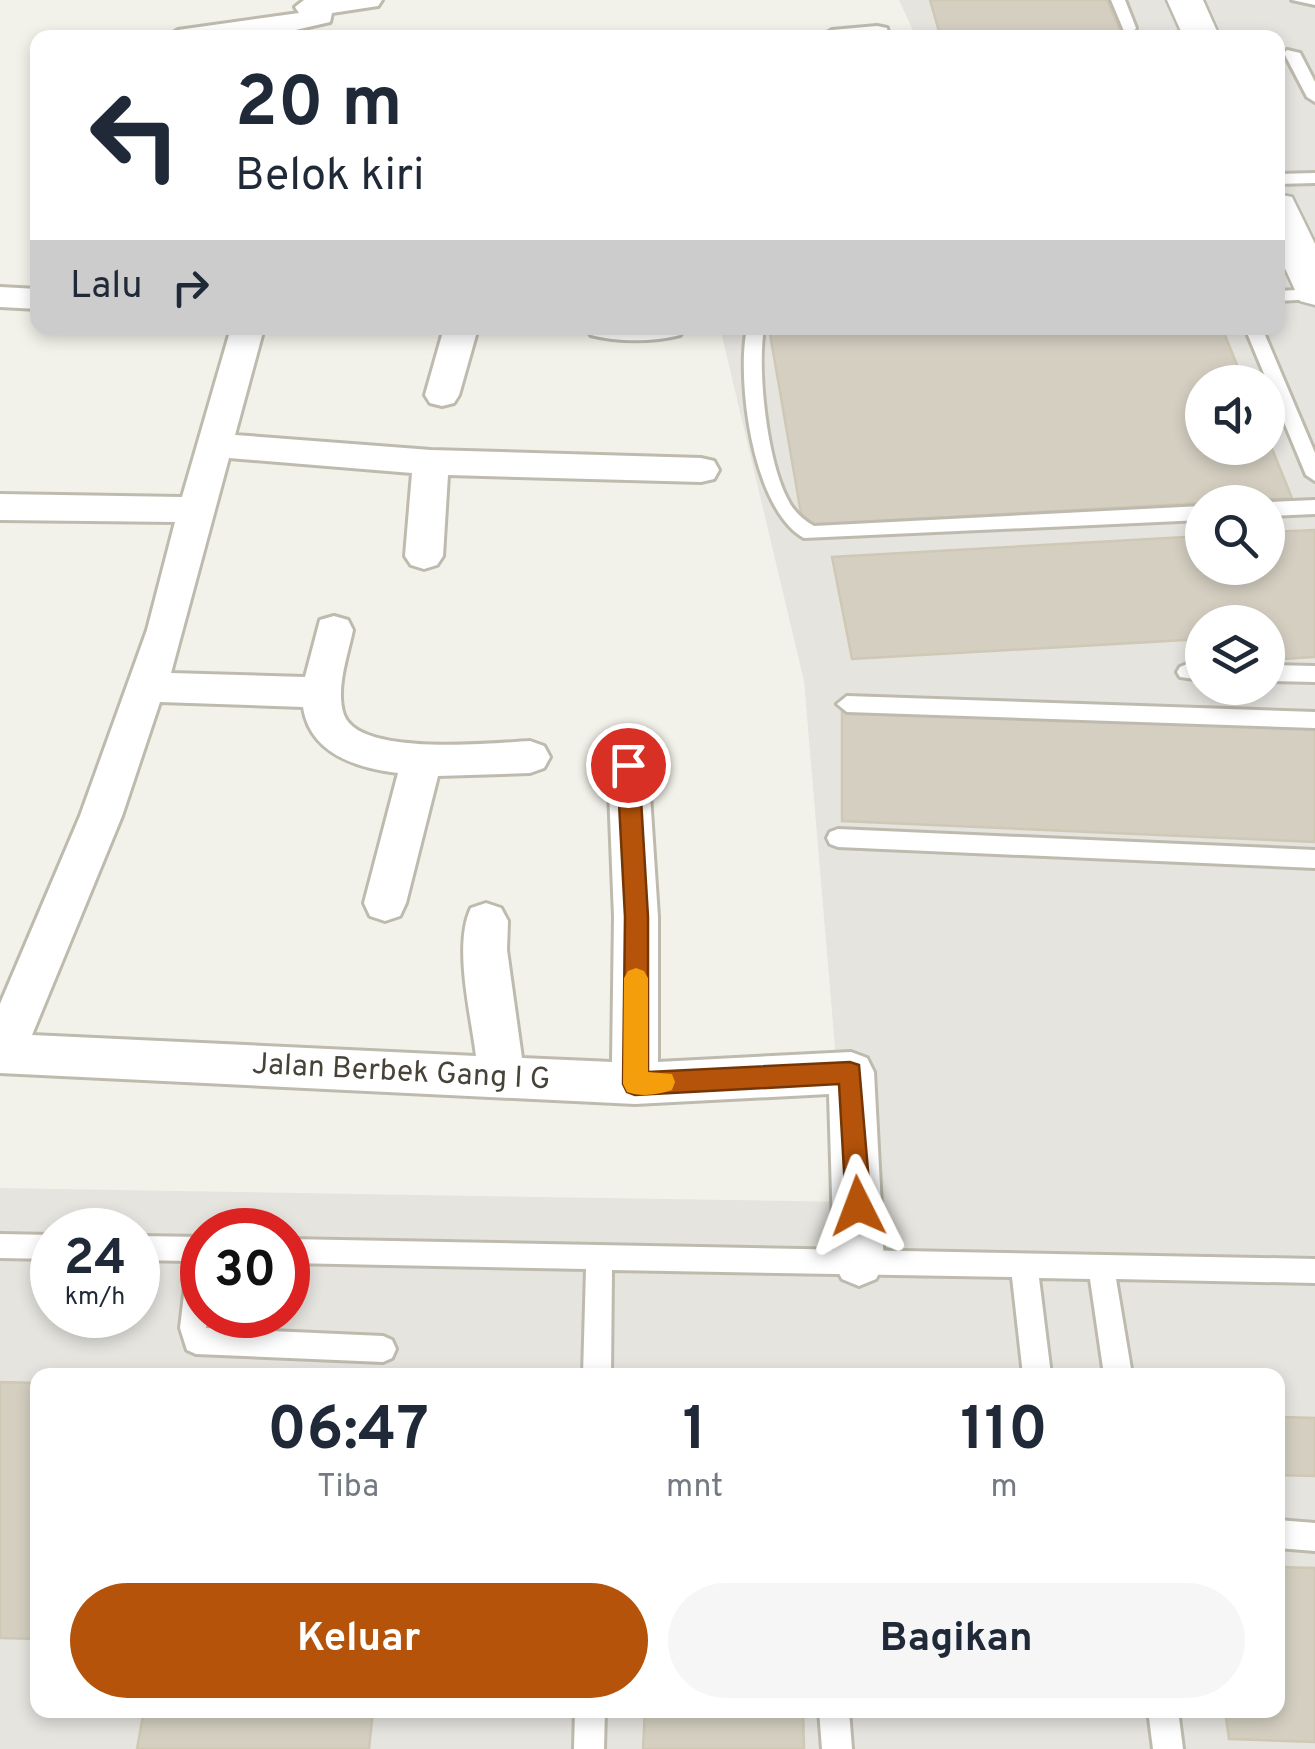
<!DOCTYPE html>
<html lang="id">
<style>
body{margin:0;font-family:Overpass,sans-serif;background:#f6f6f7;color:#1f2937;height:100vh;display:flex;flex-direction:column;font-size:38px;white-space:nowrap}
*{box-sizing:border-box;margin:0}
p{font-size:32px;color:#747a83}
.icon{flex:none;width:55px;height:55px;fill:none;stroke:currentColor;stroke-width:2;stroke-linecap:round;stroke-linejoin:round}
.map{position:relative;flex:1;overflow:hidden}
.details{position:absolute;left:30px;top:1368px;width:1255px;height:350px;display:flex;flex-direction:column;background:#fff;border-radius:20px;box-shadow:0 5px 15px #0003}
.details>*{flex:none}
.banner{position:absolute;left:30px;top:30px;width:1255px;height:305px;border-radius:20px;box-shadow:0 5px 15px #0003;background:#fff;color:#1f2937;overflow:hidden}
.fabs{position:absolute;left:1185px;top:365px;display:grid;gap:20px}
.fabs a{display:grid;place-items:center;width:100px;height:100px;border-radius:50%;background:#fff;box-shadow:0 5px 15px #0003;font-size:50px}
.speed{position:absolute;left:30px;top:1208px;display:flex;gap:20px;font-size:50px;font-weight:700;text-align:center}
.speed>*{display:grid;place-content:center;width:130px;height:130px;border-radius:50%;background:#fff;box-shadow:0 5px 15px #0003;line-height:1}
.speed small{font-size:25px;font-weight:400}
.speed .limit{border:15px solid #d22;background:#fff;color:#111}
.pin{position:absolute;display:grid;place-items:center;width:85px;height:85px;color:#fff;margin:-42px;border:5px solid #fff;border-radius:50%;box-shadow:0 2px 10px #0007}
.me{position:absolute;width:110px;margin:-55px;rotate:357deg;stroke-linejoin:round;filter:drop-shadow(0 0 8px #0008)}
.turn{display:flex;align-items:center;gap:35px;height:210px;padding:0 40px;font-size:45px}
.turn .icon{width:130px;height:130px;stroke-width:2.5}
.turn b{display:block;font-size:70px;line-height:85px}
.then{display:flex;align-items:center;height:95px;padding:0 40px;background:#0003;gap:20px;font-size:38px}
.eta{display:flex;justify-content:space-evenly;align-items:center;height:170px;text-align:center}
.eta b{font-size:60px;font-weight:700;line-height:70px}
.primary-button{display:flex;gap:20px;margin-top:auto;padding:20px 40px}
.primary-button a{flex:1;height:115px;border-radius:60px;background:#b45309;color:#fff;font-size:40px;font-weight:700;line-height:115px;text-align:center}
.primary-button a+a{background:#f6f6f7;color:#1f2937}
.map>svg:first-child{display:block}
.industrial{fill:#e6e4df;fill-rule:evenodd}
.building{fill:#d4cfc1;stroke:#cec8b5;stroke-width:2.5}
.lines{fill:none;stroke-linecap:round;stroke-linejoin:round}
.service-casing{stroke:#bebbae;stroke-width:6}
.minor-casing{stroke:#bebbae;stroke-width:6}
.tertiary-casing{stroke:#bebbae;stroke-width:5}
.service{fill:#fff;fill-rule:evenodd}
.minor{fill:#fff;fill-rule:evenodd}
.tertiary{fill:#fff;fill-rule:evenodd}
.route{fill:#b45309;stroke:#753606;stroke-width:2.5}
.slow{fill:#f59e0b}
.labels{text-anchor:middle;dominant-baseline:central;stroke-width:10;stroke-linejoin:round;paint-order:stroke}
.street-label{font-size:30px;fill:#474339;stroke:#fff}
</style>
<div class="map">
<svg width="1315" height="1749" viewBox="0 0 1315 1749">
<rect width="100%" height="100%" fill="#f3f2ea"/>
<path class="industrial" d="M899 0H1315V1749H0V1188L848 1202 804 681 721 332 723 328H1278V38L916 37ZM1202 382H1268V448H1202ZM1202 502H1268V568H1202ZM1202 622H1268V688H1202ZM52 1230H138V1315H52ZM202 1230H288V1315H202ZM38 1375H1278V1710H38Z"/>
<g class="building">
<path d="M930 0H1107L1123 38H941Z"/>
<path d="M769 328H1222L1244 382H1202V448H1268V439L1292 498 803 525Z"/>
<path d="M1315 530V657L1268 660V622H1202V639L852 659 832 557 1202 536V568H1268V532Z"/>
<path d="M842 708 1315 728V842L842 821Z"/>
<path d="M0 1382 38 1383V1639L0 1638Z"/>
<path d="M1278 1394 1284 1417 1315 1418V1476L1278 1475Z"/>
<path d="M1278 1567 1315 1568V1742L1229 1739 1225 1710H1278Z"/>
<path d="M144 1710H373L369 1749H137Z"/>
<path d="M645 1710H803L804 1749H643Z"/>
</g>
<g class="lines">
<defs>
<g id="service">
<path d="M1111 0H1125L1136 28 1134 31H1124Z"/>
<path d="M1292 0H1315V5Z"/>
<path d="M1287 50 1300 53 1315 82V102L1307 97 1284 53Z"/>
<path d="M1315 173V183L1278 184V174Z"/>
<path d="M1315 289V299L1278 301V291Z"/>
<path d="M747 328H764C757 371 767 459 787 498 793 511 802 519 814 526L1202 506V520L804 538C753 510 736 381 747 328Z"/>
<path d="M1245 328H1262L1315 453V481L1306 475Z"/>
<path d="M1315 500V514L1268 516 1267 502Z"/>
<path d="M1187 664H1202V680L1180 677 1177 672 1180 667Z"/>
<path d="M1268 665 1315 666V682L1268 681Z"/>
<path d="M847 696 1315 712V728L847 712 837 704Z"/>
<path d="M838 829 1315 850V868L838 847 830 844 827 838 830 832Z"/>
<path d="M0 1234 52 1235V1259L0 1258Z"/>
<path d="M138 1236 202 1237V1315H208L206 1328 383 1336 392 1340 396 1349 392 1358 383 1362 196 1354 187 1350 180 1328 188 1261 138 1260Z"/>
<path d="M288 1239 1315 1259V1283L1116 1279 1132 1375H1104L1090 1279 1039 1278 1051 1375H1023L1012 1277 612 1270 611 1375H583L586 1269 288 1263Z"/>
<path d="M1278 1520 1315 1523V1551L1278 1548Z"/>
<path d="M575 1710H605L604 1749H574Z"/>
<path d="M819 1710H849L852 1749H822Z"/>
<path d="M1148 1710H1178L1183 1749H1153Z"/>
</g>
<g id="minor">
<path d="M304 0H382L378 6 332 13 330 22 261 38H164L178 30 299 13 295 7Z"/>
<path d="M877 26 887 28 889 38H818L832 30Z"/>
<path d="M0 287 38 289V309L0 307Z"/>
<path d="M231 328H264L235 435 431 450 701 458 714 461 719 470 714 479 701 482 448 475 443 556 437 565 424 569 411 565 405 556 412 473 229 458 171 673 305 677 320 620 334 616 348 620 353 630C348 655 335 689 344 715 360 757 493 743 530 741L544 746 550 757 544 768 530 773 438 776 406 903 400 916 385 921 370 916 364 903 398 773C357 768 310 754 303 707L160 702 122 816 32 1035 476 1056C471 1015 453 945 471 908L486 903 501 908 508 921 507 950 522 1058 612 1062 614 917 608 765 614 754 628 749 642 754 648 765 658 917V1062L851 1052 867 1058 874 1072 884 1263 876 1279 859 1286 842 1279 834 1263 829 1094 635 1104 0 1073V1004L80 816 147 630 175 522 0 520V494L182 497Z"/>
<path d="M444 328H478L459 395 454 403 442 406 430 403 425 395Z"/>
<path d="M586 328H685L680 335C654 342 617 342 591 335Z"/>
</g>
<g id="tertiary">
<path d="M1167 0H1203L1220 38H1184Z"/>
<path d="M1278 194 1292 197 1315 244V305L1300 301 1278 253Z"/>
</g>
</defs>
<use href="#service" class="service-casing"/>
<use href="#minor" class="minor-casing"/>
<use href="#tertiary" class="tertiary-casing"/>
<use href="#service" class="service"/>
<use href="#minor" class="minor"/>
<use href="#tertiary" class="tertiary"/>
</g>
<path class="route" d="M628 756 639 765 648 917V1072L850 1062 859 1065 871 1206 868 1214 858 1218 849 1214 846 1206 839 1084 635 1095 627 1092 623 1084 625 917 617 765Z"/>
<path class="slow" d="M636 968 644 971 648 978V1072L672 1074 675 1082 672 1090C658 1095 640 1097 627 1092L623 1084 624 978 628 971Z"/>
<g class="labels">
<g class="street-label">
<text transform="translate(401 1073) rotate(3)">Jalan Berbek Gang I G</text>
</g>
</g>
</svg>
<div class="fabs">
<a><svg class="icon" aria-label="sound" viewBox="0 0 24 24"><path d="M4 9h4l5-4v14l-5-4H4zM17 9q2 3 0 6"/></svg></a>
<a><svg class="icon" aria-label="search" viewBox="0 0 24 24"><circle cx="10" cy="10" r="6"/><path d="M15 15l6 6"/></svg></a>
<a><svg class="icon" aria-label="layers" viewBox="0 0 24 24"><path d="M12 4l9 5-9 5-9-5zM3 14l9 5 9-5"/></svg></a>
</div>
<div class="speed"><div>24<small>km/h</small></div><div class="limit">30</div></div>
<div class="pin" style="left:628px;top:765px;background:#d93025"><svg class="icon" aria-label="arrive" viewBox="0 0 24 24"><path d="M6 21V4h12l-3 4 3 4H6"/></svg></div>
<svg class="me" style="left:858px;top:1206px" viewBox="-20 -20 40 40"><path d="M0-17L14 15 0 8-14 15z" fill="#b45309" stroke="#fff" stroke-width="4"/></svg>
<div class="banner">
<div class="turn"><svg class="icon" aria-label="left" viewBox="0 0 24 24"><path d="M17 20v-9H6M10 6l-5 5 5 5"/></svg><div><b>20 m</b>Belok kiri</div></div>
<div class="then">Lalu<svg class="icon" aria-label="right" viewBox="0 0 24 24"><path d="M7 20v-9h11M14 6l5 5-5 5"/></svg></div>
</div>
<section class="details">
<div class="eta">
<div><b>06:47</b><p>Tiba</p></div>
<div><b>1</b><p>mnt</p></div>
<div><b>110</b><p>m</p></div>
</div>
<div class="primary-button"><a>Keluar</a><a>Bagikan</a></div>
</section>
</div>
